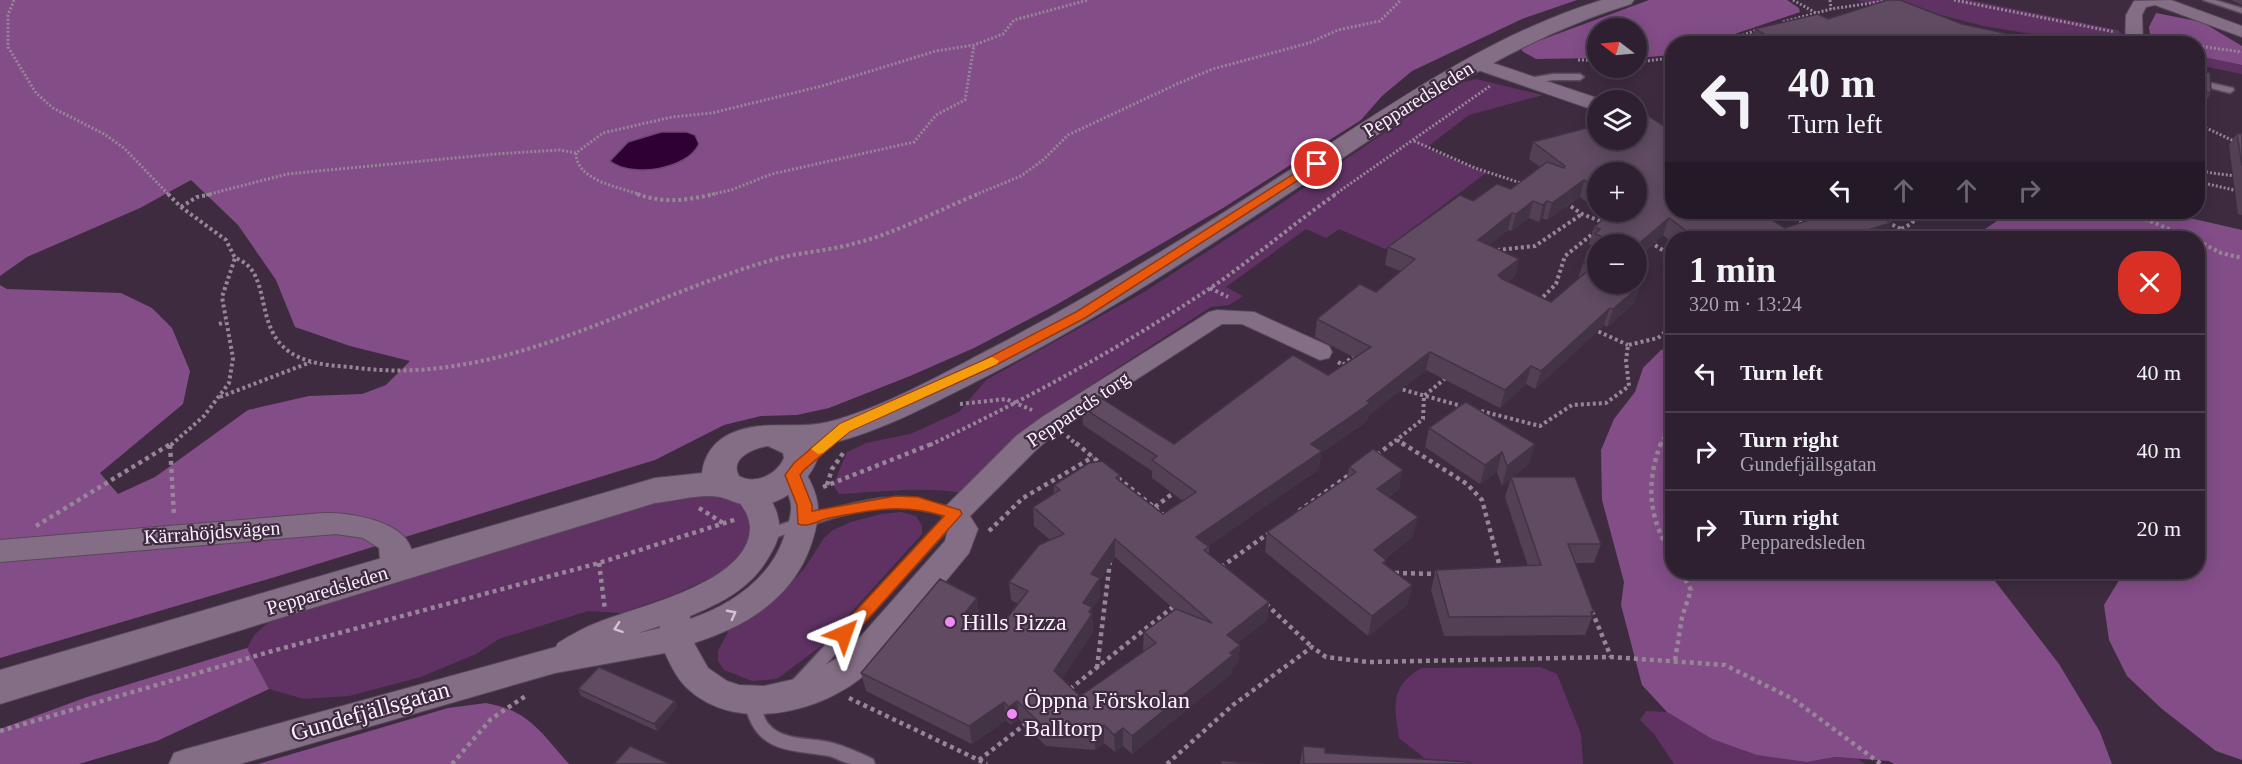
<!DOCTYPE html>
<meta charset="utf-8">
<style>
body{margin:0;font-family:"Times New Roman",serif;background:#362838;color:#f1f3f6;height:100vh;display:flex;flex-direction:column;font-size:22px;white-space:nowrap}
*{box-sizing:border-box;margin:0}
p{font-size:20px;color:#a7a3ab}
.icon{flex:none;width:33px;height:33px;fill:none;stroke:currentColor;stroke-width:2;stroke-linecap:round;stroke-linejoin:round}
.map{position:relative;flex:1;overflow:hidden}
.side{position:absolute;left:1665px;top:231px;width:540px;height:348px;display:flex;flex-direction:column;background:#2e2030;border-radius:24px;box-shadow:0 3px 15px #0003,0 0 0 2px #493e4c}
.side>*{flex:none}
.top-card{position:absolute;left:1665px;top:36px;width:540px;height:183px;border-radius:24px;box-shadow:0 3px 15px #0003,0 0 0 2px #493e4c;background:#2e2030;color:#f1f3f6;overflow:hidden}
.needle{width:39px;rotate:286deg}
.buttons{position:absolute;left:1587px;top:18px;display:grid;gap:12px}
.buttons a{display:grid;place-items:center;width:60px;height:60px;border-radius:50%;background:#2e2030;box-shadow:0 3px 15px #0003,0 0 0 2px #493e4c;font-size:30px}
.pin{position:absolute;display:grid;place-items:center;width:51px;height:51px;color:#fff;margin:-26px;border:3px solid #fff;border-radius:50%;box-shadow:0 2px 6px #0007}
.me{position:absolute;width:66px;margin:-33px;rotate:43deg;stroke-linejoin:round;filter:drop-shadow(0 0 4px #0008)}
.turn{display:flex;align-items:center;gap:21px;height:126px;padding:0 24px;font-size:27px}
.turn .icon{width:78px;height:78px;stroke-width:2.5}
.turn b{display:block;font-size:42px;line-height:51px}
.lanes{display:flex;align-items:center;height:57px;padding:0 24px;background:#0003;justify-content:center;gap:30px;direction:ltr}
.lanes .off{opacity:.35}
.round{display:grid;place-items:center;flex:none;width:63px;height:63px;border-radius:24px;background:#362838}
.headline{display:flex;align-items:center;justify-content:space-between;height:102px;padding:0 24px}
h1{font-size:36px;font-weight:700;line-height:45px}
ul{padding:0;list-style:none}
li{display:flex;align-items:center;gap:18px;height:78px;padding:0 24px;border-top:2px solid #493e4c}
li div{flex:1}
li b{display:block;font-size:22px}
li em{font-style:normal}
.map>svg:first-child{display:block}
.green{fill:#5f3263}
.forest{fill:#834d87}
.water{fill:#2f0033;stroke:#6c4870;stroke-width:1.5}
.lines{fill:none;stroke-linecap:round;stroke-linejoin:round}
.service-casing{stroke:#59485a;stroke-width:3}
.minor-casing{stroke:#59485a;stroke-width:2}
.tertiary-casing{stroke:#59485a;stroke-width:2}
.path-far2{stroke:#968697;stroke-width:3;stroke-dasharray:2 2;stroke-linecap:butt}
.path-far1{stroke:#968697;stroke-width:4;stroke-dasharray:3 3;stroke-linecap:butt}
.path{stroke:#968697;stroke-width:4.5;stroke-dasharray:4 4;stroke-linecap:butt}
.service{fill:#846e86;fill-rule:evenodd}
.minor{fill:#846e86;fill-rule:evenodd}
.tertiary{fill:#846e86;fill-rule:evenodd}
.wall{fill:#534054;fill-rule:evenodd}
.shaded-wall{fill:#433445}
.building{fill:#604b62;stroke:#433445;stroke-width:1.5;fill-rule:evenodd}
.oneway{stroke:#d2c2d3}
.route{fill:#ea580c;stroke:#983908;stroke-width:1.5}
.slow{fill:#f59e0b}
.poi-dot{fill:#ef8bf7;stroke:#3e2b40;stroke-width:2}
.labels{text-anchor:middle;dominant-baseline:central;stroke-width:4.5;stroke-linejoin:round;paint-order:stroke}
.street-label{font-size:20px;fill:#fceffd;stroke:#3e2b40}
.near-poi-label{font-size:24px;fill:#fceffd;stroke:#3e2b40;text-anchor:start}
.near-street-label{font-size:24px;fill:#fceffd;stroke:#3e2b40}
</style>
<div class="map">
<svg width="2242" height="764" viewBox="0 0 2242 764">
<rect width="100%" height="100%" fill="#3e2b40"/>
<g class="green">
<path d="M1856 0H1970L2118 30 2124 36 2086 43 1983 26 1937 14 1924 15Z"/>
<path d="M2198 56 2242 65V74L2198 65Z"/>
<path d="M1476 79 1543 95 1469 115 1426 148 1486 173 1385 249 1339 229 1326 238 1306 229 1226 287 1243 296 1229 305 1211 307 1063 403 1014 439 963 493C920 486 881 492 839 494L833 485 847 452 866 443 910 434 959 412 986 380 1144 292 1270 211 1428 103 1463 82Z"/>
<path d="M706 493C733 498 740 498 753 522L745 550 719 574 673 595 621 613 588 611 499 639 476 654 421 677 349 696 304 699 269 689 247 648 254 635 269 622 686 494Z"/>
<path d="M901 512 916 516 922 526V534L821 646 777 679 752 681 724 670 718 661V651L730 628 773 600 790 584 804 569 824 538 833 530 851 522 881 514Z"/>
<path d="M1540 667 1557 674 1581 734 1583 764H1438L1428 761 1399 738C1394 707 1390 685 1422 668Z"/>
<path d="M1646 711 1667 712 1712 739 1807 762 1835 757 1858 759 1865 764H1674L1654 734 1640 720Z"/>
</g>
<g class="forest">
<path d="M0 0H1577L1522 19 1412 71 1382 96 1361 120 1223 208 1056 305 974 348 910 376 829 408 797 415 761 416 724 425 655 460 285 574 0 658V285L7 289 121 293 152 308 172 328 190 371 183 404 100 473 118 494 155 477 248 410 309 396 362 394 386 385 410 361 350 346 295 327 276 280 238 225 191 180 140 208 27 257 0 276Z"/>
<path d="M1649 0H1787L1799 8 1800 12 1708 43 1672 44V55L1637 58 1636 28H1598L1597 58 1536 59 1522 51V48L1530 44Z"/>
<path d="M2156 13 2202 22 2242 46V65L2198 56V44L2151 43 2149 27Z"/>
<path d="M2010 212H2164L2242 230V760L2216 751 2162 709 2127 676 2109 640 2104 605 2124 572H2198V238H1972Z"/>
<path d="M1672 346V572H1988L2059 664 2100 732 2112 764H1894L1889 761 1835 757 1807 762 1757 755 1712 739 1667 712 1642 685 1621 605 1624 582 1602 500 1601 450 1614 419 1635 392 1643 368 1661 350Z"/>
<path d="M247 648 269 689 157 741 79 764H0V729L87 697Z"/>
<path d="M486 703C530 711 541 733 569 764H258L448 708Z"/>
</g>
<path class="water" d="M661 132H687L695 135 699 144C687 170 631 178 610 161L628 142Z"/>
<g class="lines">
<defs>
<g id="service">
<path d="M2203 0H2215L2242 8V13Z"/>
<path d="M1553 74H1580L1584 77 1580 80H1553L1529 84 1525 81 1529 78Z"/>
<path d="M2198 80 2233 88 2234 90 2230 93 2198 85Z"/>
<path d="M883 498C910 498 934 502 960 510L962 514 801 692 796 694 791 692 788 687 791 682 945 516C875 494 829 521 765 541L760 540 758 536 760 532C800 517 840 504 883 498Z"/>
<path d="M754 693 760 695C764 704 761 714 767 722 781 742 812 737 833 743 847 747 860 753 873 759L875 764C868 764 859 764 851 764 844 763 837 758 829 756 798 750 763 754 749 718 746 711 745 702 748 695Z"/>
</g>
<g id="minor">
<path d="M2171 0 2242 26V37L2155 5 2146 7 2142 15 2143 44H2125L2126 15 2134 1Z"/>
<path d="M1475 58 1481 59 1603 100H1598V111L1591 109 1469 67 1466 63 1469 59Z"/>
<path d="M1217 310 1254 312 1329 346 1332 352 1329 358 1320 360 1242 324H1222L1060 429 1036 450 970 516 978 529 969 553C947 580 924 607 901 633 890 646 880 661 868 672 823 713 735 734 687 688 677 679 670 664 665 653L555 673 240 764H169L174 753 186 749 556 647 558 643C571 635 585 627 599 622 638 606 748 583 750 529 750 513 740 505 733 492L737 485C762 477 782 509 779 533 777 545 767 561 760 570 742 593 716 605 690 616V619C731 605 770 579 784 537 787 527 792 516 791 505 790 495 783 484 779 475L783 468 793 465 803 468C820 497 822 510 812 542 794 598 747 626 694 643L708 668 727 681 739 685 764 686 804 677 846 653 945 541 948 529 941 514 945 507 1016 436 1042 417 1209 312ZM660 626V628L639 633 641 632Z"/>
<path d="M324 513C357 512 434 526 407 577L396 581 385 577 381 569 379 548 363 538 336 534 0 562V540Z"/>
</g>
<path id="tertiary" d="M1602 0H1634L1631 4C1515 40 1435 97 1335 163 1221 238 1108 314 987 376 931 404 875 436 814 447L818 458C807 486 779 509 746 505 737 504 729 499 720 497 700 493 675 501 655 503L0 704V670L655 478 702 473C704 455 715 440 732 433 763 419 795 430 828 422 883 408 944 373 994 347 1107 288 1213 220 1319 151 1410 92 1498 32 1602 0ZM768 446 783 453 784 458C777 475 755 485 739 476 729 458 754 448 768 446Z"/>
</defs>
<use href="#service" class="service-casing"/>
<use href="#minor" class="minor-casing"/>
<use href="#tertiary" class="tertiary-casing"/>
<g class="path-far2">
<path d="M14 0 8 15V47L36 93 53 108 104 134 124 148 169 195"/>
<path d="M1793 0 1816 13"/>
<path d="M1830 0 1831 9"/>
<path d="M1954 0 2115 32"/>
<path d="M1783 22 1831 9 1892 0"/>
<path d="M2152 40 2174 44"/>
<path d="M1720 44 1759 29"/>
<path d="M2198 46 2242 52"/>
<path d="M1578 60H1598"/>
<path d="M1636 62 1672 58"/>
<path d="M2198 124 2242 145"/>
<path d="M1414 141 1475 168 1524 184"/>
<path d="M576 153C576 181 620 187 641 195"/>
<path d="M2198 171 2242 177"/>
<path d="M2208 184 2242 192"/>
<path d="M206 195 287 174 496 154 560 150 576 153 603 133 672 117 712 113 822 86 936 51 974 45 1003 34 1014 20 1088 0"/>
<path d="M708 195 731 190 772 174 914 142 936 115 965 100 974 45"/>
<path d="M975 195 1021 176 1043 160 1068 135 1179 83 1213 69 1309 43 1338 30 1380 21 1401 0"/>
<path d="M1334 195 1490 86"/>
</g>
<g class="path-far1">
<path d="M168 194 181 207 226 240 235 258C279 273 245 342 309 361 322 365 336 366 350 367 500 389 632 300 772 260 799 252 829 251 856 243 894 234 941 209 978 194"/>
<path d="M637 194C665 204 687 200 715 194"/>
<path d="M1566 203 1582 214 1605 223"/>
<path d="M181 207 197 197 213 194"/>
<path d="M1784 212 1804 224"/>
<path d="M2128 212 2191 238"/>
<path d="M1887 222 1901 229"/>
<path d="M1916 238 1901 229 1911 224 1921 212"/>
<path d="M2198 241 2221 253 2242 258"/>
<path d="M1650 242 1672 256"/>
<path d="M1497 250 1535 246 1582 214"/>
<path d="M1210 288 1228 297"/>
<path d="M1539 301 1556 284 1565 256 1595 232"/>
<path d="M219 324 225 322"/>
<path d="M1593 329 1628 345"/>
<path d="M1338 362 1343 365 1356 354"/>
<path d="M1397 388 1465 407"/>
<path d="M220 397 311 362"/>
<path d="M960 404 1006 399 1032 410"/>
<path d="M1481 411 1540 426 1572 405 1606 403 1629 386 1626 361 1628 345 1658 338 1672 326"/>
<path d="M1067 436 1077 445"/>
<path d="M1397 440 1404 445"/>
<path d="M171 445 204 416 229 383 233 358 222 297 235 258"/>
<path d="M930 445C1027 399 1120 348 1209 289 1253 259 1293 224 1336 194"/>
<path d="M1390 445 1423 419 1424 396 1448 376"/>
<path d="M1661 445 1672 420"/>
</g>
<g class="path">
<path d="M1076 443 1101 464"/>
<path d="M1402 443 1467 484 1482 500 1501 571"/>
<path d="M1661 443C1645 485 1649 518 1672 556"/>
<path d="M170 445 174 516"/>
<path d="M1377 455 1392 443"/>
<path d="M1118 478 1166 517"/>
<path d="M827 485 832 469 844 452"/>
<path d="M823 487 934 443"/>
<path d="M1155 507 1176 491"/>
<path d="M699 508 723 523"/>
<path d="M1299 511 1349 475"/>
<path d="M36 526 172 443"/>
<path d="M989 531 1023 498 1093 457"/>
<path d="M599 563 605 610"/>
<path d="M1221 567 1269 533"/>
<path d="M1395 573 1438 574"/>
<path d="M1266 604 1312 647"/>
<path d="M1592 611 1611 657"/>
<path d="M1675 660 1682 617 1691 590 1681 572"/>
<path d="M1097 668 1110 561"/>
<path d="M1070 689 1174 606"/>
<path d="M849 698 987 764"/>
<path d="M0 731 276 650 599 563 737 519"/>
<path d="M979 760 1028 722"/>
<path d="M452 764 491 719 527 695"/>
<path d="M1167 764 1233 705 1312 647 1326 657 1368 662 1611 657 1725 665 1793 699 1881 764"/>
</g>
<use href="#service" class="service"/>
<use href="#minor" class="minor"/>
<use href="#tertiary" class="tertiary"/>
</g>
<g class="wall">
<path d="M2231 0H2242V5Z"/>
<path d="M1828 19 1962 24 1751 38 1755 29Z"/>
<path d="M2198 70 2211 93 2201 109 2198 108Z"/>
<path d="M1644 113 1672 131V212H1759L1785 228 1808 220 1795 212H1872L1891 223 1883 238H1672V243L1663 235 1644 252 1646 253 1645 259 1639 277 1636 279V244H1598V284H1635L1640 286 1634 303 1607 327 1604 325 1535 389 1526 384 1500 408 1426 370 1368 416 1367 421 1321 453 1319 469 1208 546 1209 547V554L1269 602 1267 620 1237 643 1240 645 1238 663 1232 668 1231 674 1132 754 1123 746 1115 752 1104 743 1095 750 1046 746 1019 719 1011 725 1006 720 972 744 866 691 861 673 940 579 977 598 979 616 976 620 998 630 1018 604 1011 600 1009 582 1039 545 1050 540 1034 526 1033 507 1054 494V485L1089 463 1102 461 1120 475V481L1163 514 1183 501 1152 478V471L1083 425 1082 407 1098 396 1174 444 1293 355 1328 375 1355 358 1315 337 1317 319 1360 284 1376 292 1400 271 1385 265 1388 247 1460 195 1473 201 1497 184 1511 189 1540 167 1529 159 1533 142 1598 125V140H1636V115ZM1598 172H1636V212H1600L1606 216 1594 227 1589 244 1591 245 1590 248 1587 251 1578 279 1551 302 1508 282 1515 276 1519 259 1489 245 1508 230 1511 231 1529 218 1539 222 1543 218 1547 220 1580 197 1598 210ZM1115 557 1175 610 1144 632 1143 650 1145 652 1080 696 1062 678 1093 632 1092 609 1100 596V580Z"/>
<path d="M2237 133 2242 134V215L2238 214 2229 145Z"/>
<path d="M1466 402 1529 464 1512 477 1601 544 1594 563H1575L1594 612 1585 635 1444 636 1431 590 1436 570 1528 566 1505 497 1511 478 1502 486 1497 472 1480 484 1425 447 1429 428Z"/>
<path d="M1349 467 1399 489 1389 497 1413 536 1385 559 1386 560 1385 565 1412 585 1407 605 1368 636 1265 552 1267 532 1347 479Z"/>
<path d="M578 689 675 701 677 707 657 731 581 696Z"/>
<path d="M1303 746 1325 753 1471 764H1300Z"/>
</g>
<g class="shaded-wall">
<path d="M1584 180 1580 197 1547 220 1552 203Z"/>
<path d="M1533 201 1529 218 1511 231 1516 214Z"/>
<path d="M1547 201 1543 218 1539 222 1543 205Z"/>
<path d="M1512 213 1508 230 1474 257 1478 240Z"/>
<path d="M1669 218 1663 235 1636 258V246Z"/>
<path d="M1891 223 1883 238H1856L1858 233Z"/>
<path d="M1646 253 1639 277 1636 279V267L1641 258Z"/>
<path d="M1519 259 1515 276 1494 293 1498 275Z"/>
<path d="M1640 286 1634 303 1607 327 1613 309Z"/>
<path d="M1610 308 1604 325 1535 389 1541 371Z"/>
<path d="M1430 352 1426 370 1368 416 1367 421 1321 453 1319 469 1195 555 1196 537 1311 444Z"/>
<path d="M1531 366 1526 384 1500 408 1505 390Z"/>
<path d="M1535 444 1529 464 1502 486 1507 466Z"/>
<path d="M1502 452 1497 472 1480 484 1485 465Z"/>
<path d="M1403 470 1399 489 1373 508 1377 489Z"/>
<path d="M1418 517 1413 536 1370 570 1374 550Z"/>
<path d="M1115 539V557L1100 580V596L1092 609 1093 632 1055 689 1054 671 1083 603 1091 574Z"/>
<path d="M1412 585 1407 605 1368 636 1372 616Z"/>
<path d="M977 598 979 616 966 632 964 614Z"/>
<path d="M1269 602 1267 620 1225 653 1227 635Z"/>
<path d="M1240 645 1238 663 1232 668 1231 674 1132 754V736Z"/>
<path d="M675 701 677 707 657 731 654 724Z"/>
<path d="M1017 701 1019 719 1011 725 1009 707Z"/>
<path d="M1004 702 1006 720 972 744 969 726Z"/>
<path d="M1104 725V743L1095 750V733Z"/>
<path d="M1123 728V746L1115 752 1114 735Z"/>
</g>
<g class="building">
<path d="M1887 0H1900L1962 24 2055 44H1730L1766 35 1755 29 1818 14 1828 19Z"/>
<path d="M2198 70 2210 73 2211 93 2198 91Z"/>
<path d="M1644 113 1672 131V212H1759L1785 228 1830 213 1828 212H1872L1891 223 1858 233 1865 238H1696L1669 218 1636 246V244H1598V284H1635L1640 286 1613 309 1610 308 1541 371 1531 366 1505 390 1430 352 1367 401 1370 403 1311 444 1322 451 1196 537 1209 547 1204 550 1269 602 1227 635 1240 645 1230 653 1233 655 1132 736 1123 728 1114 735 1104 725 1095 733 1045 728 1017 701 1009 707 1004 702 969 726 861 673 940 579 977 598 964 614 998 630 1028 591 1009 582 1039 545 1064 534 1033 507 1060 490 1054 485 1089 463 1102 461 1120 475 1116 478 1163 514 1196 492 1152 460 1157 456 1082 407 1098 396 1174 444 1293 355 1328 375 1371 347 1317 319 1360 284 1376 292 1415 259 1388 247 1460 195 1473 201 1497 184 1511 189 1547 162 1564 168 1565 166 1533 142 1598 125V140H1636V115ZM1598 172H1636V212H1612L1594 227 1600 229 1595 234 1603 237 1587 251 1591 252 1586 256 1590 258 1583 263 1592 267 1551 302 1502 279 1498 275 1519 259 1478 240 1512 213 1516 214 1533 201 1543 205 1547 201 1552 203 1584 180 1598 189ZM1115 539 1212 623 1176 609 1144 632 1156 643 1080 696 1054 671 1092 614 1089 612 1092 607 1083 603 1100 578 1091 574Z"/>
<path d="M2237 133 2242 134V166Z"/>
<path d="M1636 249 1646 253 1641 258 1645 259 1636 267Z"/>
<path d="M1466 402 1535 444 1507 466 1502 452 1485 465 1429 428Z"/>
<path d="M1373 449 1403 470 1377 489 1418 517 1374 550 1386 560 1383 563 1412 585 1372 616 1267 532 1356 472 1349 467Z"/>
<path d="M1511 477H1575L1601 544H1568L1594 612H1591L1592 616 1449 617 1436 570 1541 565Z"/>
<path d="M599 667 675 701 654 724 578 689Z"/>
<path d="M630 746 670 764H614Z"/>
<path d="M1303 746 1325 748V753L1470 762 1471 764H1304Z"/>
<path d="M1221 761 1263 764H1221Z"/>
</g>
<defs><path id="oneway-chevron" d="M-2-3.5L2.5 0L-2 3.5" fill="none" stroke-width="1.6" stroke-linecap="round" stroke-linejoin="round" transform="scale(1.5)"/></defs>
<g class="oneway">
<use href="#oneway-chevron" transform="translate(732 614) rotate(-28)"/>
<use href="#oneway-chevron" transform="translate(618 628) rotate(161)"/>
</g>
<path class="route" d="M1314 161 1323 164 1085 318 992 367 850 431 804 470 800 475 812 505V511L896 496 918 497 960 510 962 514 850 639H839L836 634 839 629 944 516C901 503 871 510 829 518 819 520 808 528 798 524L797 505 785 475 794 463 840 424 982 361 1076 312Z"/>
<path class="slow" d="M992 357 999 361 997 364 850 431 823 453 818 454 811 449 840 424Z"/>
<g class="poi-dot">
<circle cx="950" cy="622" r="6"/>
<circle cx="1012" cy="714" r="6"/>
</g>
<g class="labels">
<g class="street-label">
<text transform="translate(1418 99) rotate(-32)">Pepparedsleden</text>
<text transform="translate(1078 409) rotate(-34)">Peppareds torg</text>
<text transform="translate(212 532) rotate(-4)">Kärrahöjdsvägen</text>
<text transform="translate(327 590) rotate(-17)">Pepparedsleden</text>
</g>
<g class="near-poi-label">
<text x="962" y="622">Hills Pizza</text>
<text x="1024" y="700">Öppna Förskolan<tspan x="1024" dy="28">Balltorp</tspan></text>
</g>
<g class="near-street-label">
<text transform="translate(370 711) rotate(-16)">Gundefjällsgatan</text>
</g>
</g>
</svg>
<div class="buttons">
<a><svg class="needle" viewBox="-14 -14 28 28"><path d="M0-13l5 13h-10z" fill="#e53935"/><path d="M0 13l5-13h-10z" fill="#a7a3ab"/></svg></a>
<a><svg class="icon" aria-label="layers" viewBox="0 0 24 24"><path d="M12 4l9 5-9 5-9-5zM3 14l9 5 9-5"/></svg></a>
<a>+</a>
<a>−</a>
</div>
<div class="pin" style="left:1317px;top:164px;background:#d93025"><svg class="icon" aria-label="arrive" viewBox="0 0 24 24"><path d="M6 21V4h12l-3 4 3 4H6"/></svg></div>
<svg class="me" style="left:844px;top:634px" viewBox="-20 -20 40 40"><path d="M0-17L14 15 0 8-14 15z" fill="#ea580c" stroke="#fff" stroke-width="4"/></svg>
<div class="top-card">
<div class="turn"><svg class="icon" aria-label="left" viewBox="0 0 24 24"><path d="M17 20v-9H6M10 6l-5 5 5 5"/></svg><div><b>40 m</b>Turn left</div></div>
<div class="lanes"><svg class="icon" aria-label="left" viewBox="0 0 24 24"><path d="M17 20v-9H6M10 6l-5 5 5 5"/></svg><svg class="icon off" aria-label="ahead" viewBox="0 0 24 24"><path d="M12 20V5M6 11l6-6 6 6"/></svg><svg class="icon off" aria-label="ahead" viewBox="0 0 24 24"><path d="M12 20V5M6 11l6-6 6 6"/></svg><svg class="icon off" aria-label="right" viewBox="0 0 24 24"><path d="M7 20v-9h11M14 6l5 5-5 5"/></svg></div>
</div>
<section class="side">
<div class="headline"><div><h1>1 min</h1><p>320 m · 13:24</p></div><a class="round" style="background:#d93025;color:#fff"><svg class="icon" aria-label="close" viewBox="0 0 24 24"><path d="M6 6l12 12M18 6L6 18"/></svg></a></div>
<ul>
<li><svg class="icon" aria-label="left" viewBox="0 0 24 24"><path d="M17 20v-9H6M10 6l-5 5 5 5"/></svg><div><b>Turn left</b></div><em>40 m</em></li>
<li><svg class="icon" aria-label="right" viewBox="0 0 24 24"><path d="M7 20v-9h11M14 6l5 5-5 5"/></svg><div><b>Turn right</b><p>Gundefjällsgatan</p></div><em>40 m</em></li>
<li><svg class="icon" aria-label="right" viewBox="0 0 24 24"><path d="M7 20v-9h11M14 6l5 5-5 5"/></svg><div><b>Turn right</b><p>Pepparedsleden</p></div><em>20 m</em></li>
</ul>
</section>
</div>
